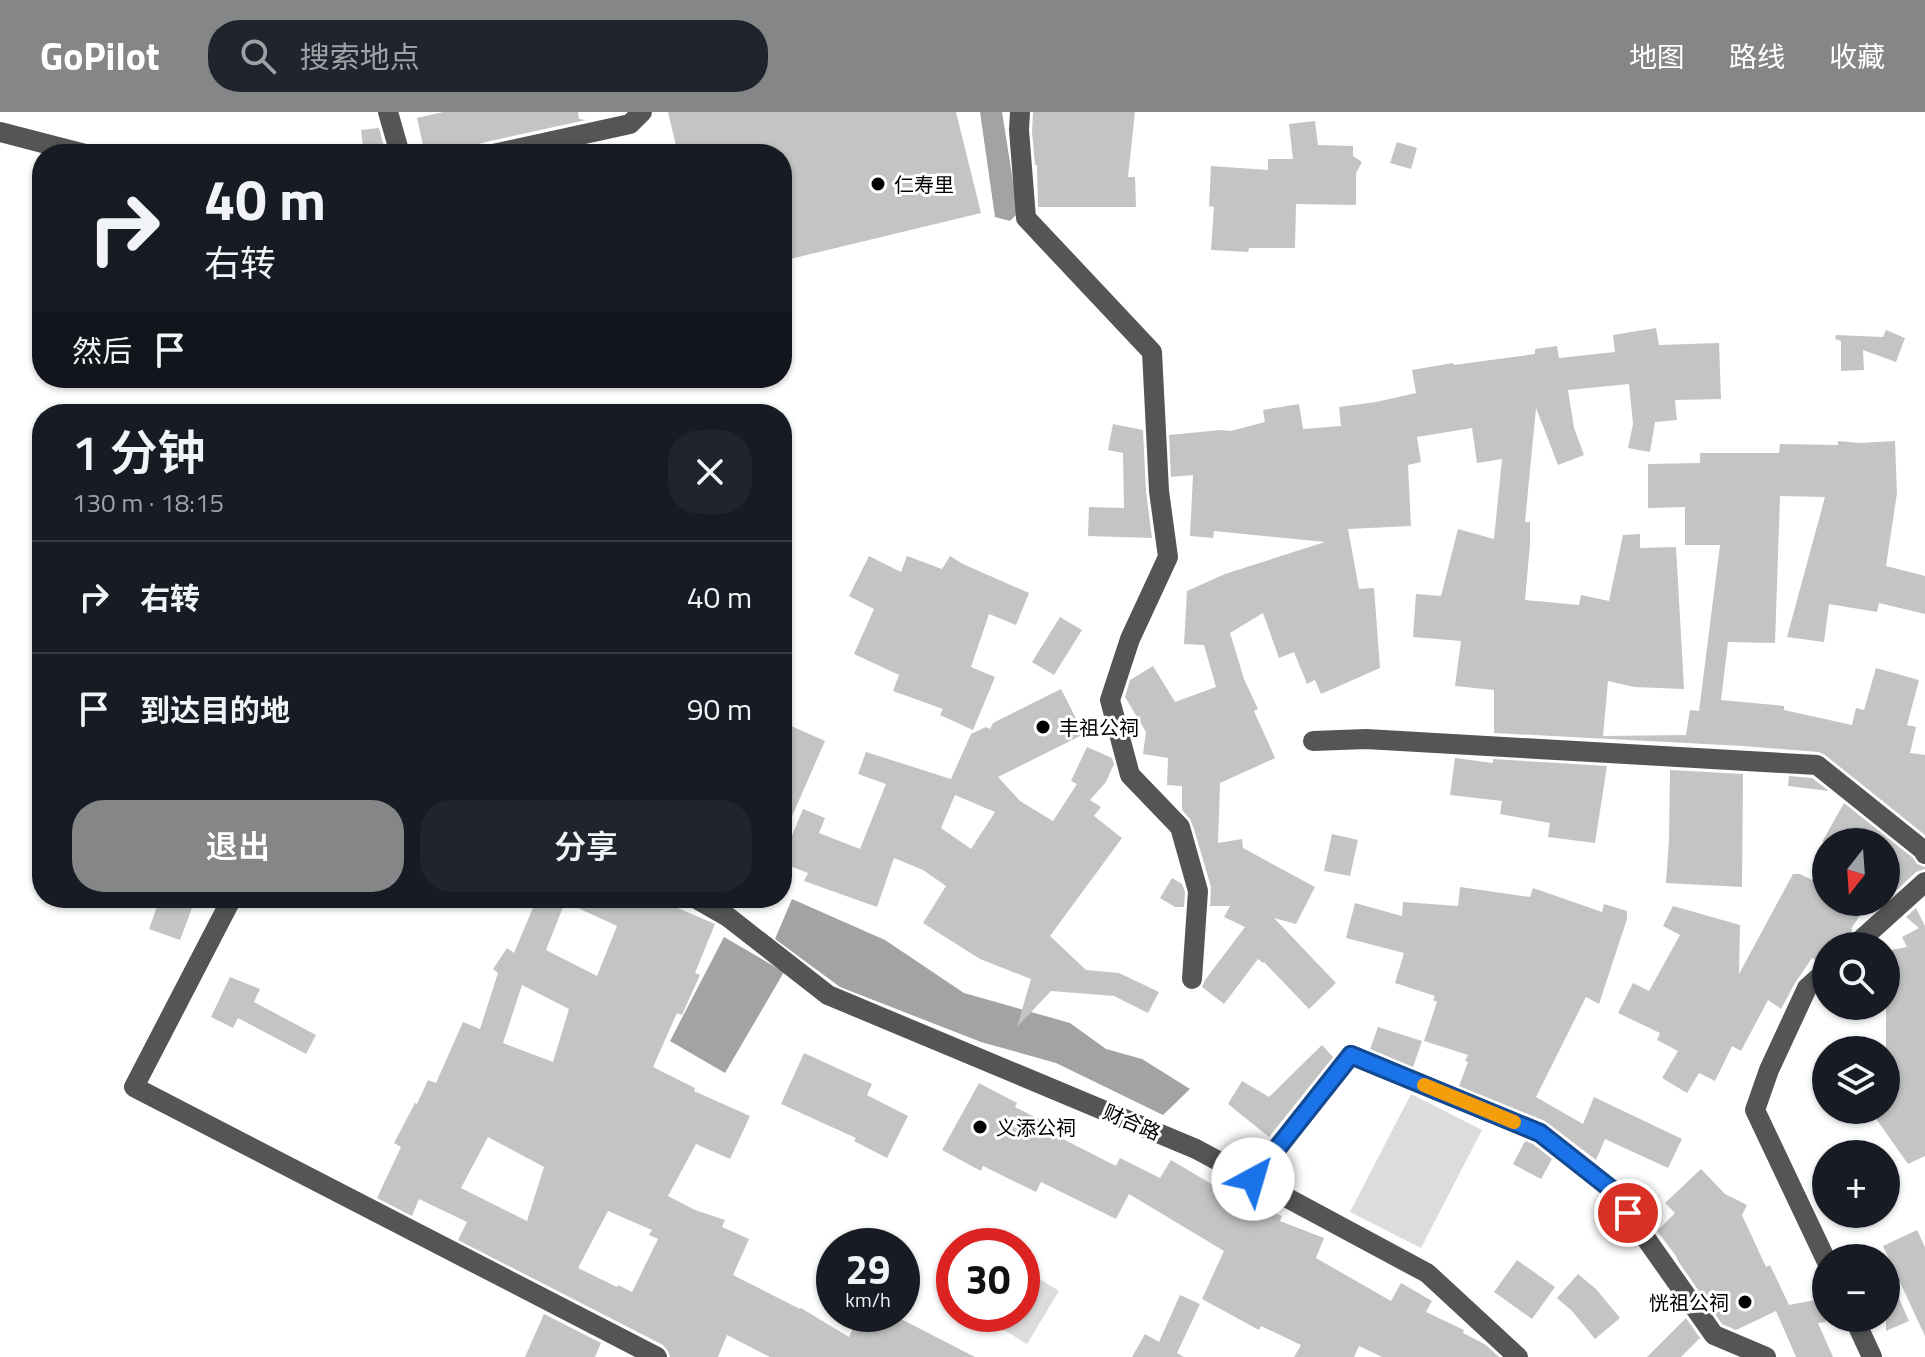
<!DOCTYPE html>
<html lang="zh">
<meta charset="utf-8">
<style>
body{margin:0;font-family:"Titillium Web","Noto Sans SC",sans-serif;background:#20242c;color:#f1f3f6;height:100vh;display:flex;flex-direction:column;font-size:30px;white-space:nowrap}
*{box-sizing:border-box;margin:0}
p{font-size:26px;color:#9ea1a6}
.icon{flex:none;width:44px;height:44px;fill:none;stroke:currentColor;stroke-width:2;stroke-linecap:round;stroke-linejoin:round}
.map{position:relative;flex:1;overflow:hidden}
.drawer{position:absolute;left:32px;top:292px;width:760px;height:504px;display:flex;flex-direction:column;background:#171b24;border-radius:32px;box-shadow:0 2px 6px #0004}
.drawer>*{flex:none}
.guide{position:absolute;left:32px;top:32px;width:760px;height:244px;border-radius:32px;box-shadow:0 2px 6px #0004;background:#171b24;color:#f1f3f6;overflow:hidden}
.needle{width:52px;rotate:197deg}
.tools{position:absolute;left:1812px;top:716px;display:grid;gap:16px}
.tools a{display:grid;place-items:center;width:88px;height:88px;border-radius:50%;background:#171b24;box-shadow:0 2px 6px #0004;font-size:40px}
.speed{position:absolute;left:816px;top:1116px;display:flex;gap:16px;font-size:40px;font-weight:700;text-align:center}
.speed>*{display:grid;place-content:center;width:104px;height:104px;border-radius:50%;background:#171b24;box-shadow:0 2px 6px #0004;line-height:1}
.speed small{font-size:20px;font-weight:400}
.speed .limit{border:12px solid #d22;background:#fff;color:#111}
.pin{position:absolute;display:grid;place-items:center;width:68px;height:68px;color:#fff;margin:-34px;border:4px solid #fff;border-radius:50%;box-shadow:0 2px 8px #0007}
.me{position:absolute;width:88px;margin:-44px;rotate:39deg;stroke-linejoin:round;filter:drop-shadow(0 0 6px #0008)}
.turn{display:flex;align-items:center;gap:28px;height:168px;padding:0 40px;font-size:36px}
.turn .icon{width:104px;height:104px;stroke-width:2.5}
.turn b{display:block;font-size:56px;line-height:68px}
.then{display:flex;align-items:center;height:76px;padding:0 40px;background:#0003;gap:16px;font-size:30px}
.round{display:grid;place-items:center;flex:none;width:84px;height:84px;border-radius:32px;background:#20242c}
.head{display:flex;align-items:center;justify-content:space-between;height:136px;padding:0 40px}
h1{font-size:48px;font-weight:600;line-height:60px}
.button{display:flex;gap:16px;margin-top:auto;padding:16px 40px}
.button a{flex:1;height:92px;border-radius:32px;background:#858687;color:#fff;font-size:32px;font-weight:600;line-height:92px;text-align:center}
.button a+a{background:#20242c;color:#f1f3f6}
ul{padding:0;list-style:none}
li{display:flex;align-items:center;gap:24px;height:112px;padding:0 40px;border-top:2px solid #363941}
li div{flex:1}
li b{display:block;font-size:30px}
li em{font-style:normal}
header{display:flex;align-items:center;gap:48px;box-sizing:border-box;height:112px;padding:0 40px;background:#858687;color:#fff}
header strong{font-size:38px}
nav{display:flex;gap:44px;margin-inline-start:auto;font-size:28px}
.search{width:560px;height:72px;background:#20242c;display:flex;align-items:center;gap:20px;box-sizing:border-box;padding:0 28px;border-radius:32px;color:#9ea1a6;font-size:30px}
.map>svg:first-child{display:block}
.green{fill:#dcdcdc}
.water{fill:#a3a3a3}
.building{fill:#c4c4c4;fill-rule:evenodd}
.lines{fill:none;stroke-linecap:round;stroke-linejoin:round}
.minor{stroke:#555;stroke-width:20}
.route-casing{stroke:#114b97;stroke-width:20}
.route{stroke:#1a73e8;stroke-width:14}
.slow{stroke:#f59e0b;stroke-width:14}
.poi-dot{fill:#000;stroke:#fff;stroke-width:3}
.labels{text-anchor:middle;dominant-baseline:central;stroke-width:6;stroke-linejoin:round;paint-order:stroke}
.poi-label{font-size:20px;fill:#000;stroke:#fff;text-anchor:start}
.street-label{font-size:20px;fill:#000;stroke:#fff}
</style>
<header>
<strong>GoPilot</strong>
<div class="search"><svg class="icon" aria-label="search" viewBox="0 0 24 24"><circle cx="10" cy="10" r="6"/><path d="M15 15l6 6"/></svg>搜索地点</div>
<nav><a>地图</a><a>路线</a><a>收藏</a></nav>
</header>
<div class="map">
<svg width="1925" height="1245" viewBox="0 0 1925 1245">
<rect width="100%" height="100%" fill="#fff"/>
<g class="green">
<path d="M1411 982 1482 1018 1421 1136 1350 1100Z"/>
<path d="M1022 1156 1059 1179 1027 1232 978 1202H1022Z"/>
</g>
<g class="water">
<path d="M980 0H1002L1018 101 1010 109 995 105Z"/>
<path d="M792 787 885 828 964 881 1070 911 1106 937 1142 947 1190 977 1163 1003 1056 951 981 930 840 875 775 827Z"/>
<path d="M724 825 784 860 725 961 670 929Z"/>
</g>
<g class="building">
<path d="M443 0H578L579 7 586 8 490 29 461 37V39L450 42H425L417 6Z"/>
<path d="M668 0H956L981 101 782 149V42H678Z"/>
<path d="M1033 0H1135L1128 65H1135L1136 95H1038L1037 53H1035L1032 20Z"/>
<path d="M1315 9 1318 33 1353 34V44L1362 50 1356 61V93L1296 92 1295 136H1249L1248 140 1211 138 1214 95 1209 94 1211 54 1268 58V47H1293L1289 12Z"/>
<path d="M379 16 386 42H364L361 18Z"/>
<path d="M1397 30 1417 36 1411 57 1390 51Z"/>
<path d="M1656 216 1659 233 1719 231 1721 287 1675 288 1677 308 1655 310 1650 340 1628 336 1633 312 1629 272 1568 278 1574 316 1584 343 1558 353 1536 296 1525 410H1530V432L1525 488 1579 493 1581 483 1609 489 1623 423 1640 422V436L1676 435 1684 577 1634 575 1608 569 1603 624 1686 623 1690 598 1699 599 1720 433H1685V395L1648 396V352L1700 351V341H1779L1780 332 1838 333V329L1860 331 1895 329 1897 381 1886 454 1925 464V502L1879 491 1877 500 1829 492 1824 530 1787 525 1825 385 1780 384 1775 531 1728 530 1721 588 1784 594V598L1852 613 1856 596 1864 598 1876 556 1919 568 1907 613 1916 615 1910 641 1925 643V723L1825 643 1819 640 1743 634 1494 621V578L1455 574 1461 529 1413 525 1416 482 1441 484 1458 417 1494 427 1502 347 1477 351 1472 316 1417 325 1421 350 1408 353 1411 414 1348 417 1359 477 1374 476 1380 556 1321 582 1315 568 1307 572 1294 540 1279 546 1263 501 1230 521 1244 567 1258 597 1254 599 1275 646 1220 671 1218 731 1242 727 1243 736 1315 775 1296 812 1274 806 1336 871 1309 897 1264 850 1263 851 1258 847 1224 892 1202 875 1205 868 1245 815 1224 805 1230 794H1210L1211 775 1194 717 1190 707 1182 698V674L1167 673 1168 646 1143 642 1146 620 1125 585 1130 568 1153 554 1175 590 1216 575 1204 533 1184 532 1187 479 1225 462 1325 430 1214 419 1213 426 1190 424 1193 363 1171 365 1169 323 1221 318 1231 319 1265 310 1263 298 1299 292 1303 317 1341 314 1339 295 1376 290 1416 281 1412 258 1453 251 1454 253 1535 242V237L1557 234 1559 246 1615 240 1613 223Z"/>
<path d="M1886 218 1905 226 1896 250 1863 238 1864 258 1841 259V229L1835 227 1836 223 1883 225Z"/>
<path d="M1113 312 1143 318 1146 380 1152 426 1088 424 1089 395 1124 396 1123 341 1108 338Z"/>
<path d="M869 444 901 460 907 444 942 457 950 444 963 452 1029 481 1016 513 989 502 971 555 995 565 973 618 940 603 943 597 893 579 899 563 854 542 874 497 849 484Z"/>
<path d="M1060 505 1082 518 1054 563 1032 550Z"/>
<path d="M1061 577 1084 622 998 665 1020 689 1053 709 1077 672 1071 669 1087 635 1112 646 1114 652 1106 670 1090 688 1101 695 1094 704 1122 726 1050 824 1086 858 1119 861 1159 880 1148 901 1114 884 1051 879 1017 915 1031 867 980 847 923 811 946 774 923 758 894 746 877 795 804 769 808 761 782 751V748L803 697 825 706 819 721 860 737 886 672 858 662 866 640 951 667 971 622 986 615 990 617 993 611ZM955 683 995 700 971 737 941 716Z"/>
<path d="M782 610 825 629 782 727Z"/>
<path d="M1455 646 1493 651V647L1607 654 1595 731 1548 725 1550 711 1500 702 1502 689 1450 683Z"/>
<path d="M1670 658 1743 662 1742 775 1666 771 1669 728Z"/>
<path d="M1789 664 1812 666 1829 679 1788 674Z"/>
<path d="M1844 691 1913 746 1917 752 1925 755V757L1916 760 1886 788V730H1822Z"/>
<path d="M1332 722 1358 728 1350 764 1324 759Z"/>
<path d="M1793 762H1800L1826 775V790H1869L1851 817 1853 818 1842 829 1841 834H1826V846L1818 849 1812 846 1795 871 1781 897 1768 888 1741 939 1732 934 1715 969 1699 961 1687 981 1662 966 1678 939 1657 928 1660 921 1618 901 1633 871 1649 879 1680 823 1663 814 1673 794 1740 813 1739 862Z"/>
<path d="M1172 766 1182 772 1185 780 1184 795H1175L1160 786Z"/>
<path d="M1460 775 1530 785 1533 776 1602 800 1604 792 1627 799V807L1599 892 1586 885 1536 985 1583 1012 1594 985 1682 1027 1668 1056 1605 1027 1596 1048 1545 1009 1459 974 1468 950 1465 949 1468 943 1424 929 1437 890 1433 888 1435 884 1395 871 1404 841 1346 826 1355 791 1402 804 1403 790 1458 794Z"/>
<path d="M160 786H166L192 796 180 828 149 817Z"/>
<path d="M537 786H648L666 791 715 812 695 861 700 863 682 903 677 901 653 955 695 976 694 979 750 1004 730 1047 696 1032 668 1084 695 1098 725 1108 722 1115 749 1127 733 1163 800 1197 801 1196 849 1225 859 1202H903L901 1207 975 1245H770L727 1223 718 1245H670L668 1239 663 1233 458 1128 467 1110 419 1087 412 1104 377 1086 401 1035 394 1031 415 991 417 992 428 968 436 971 463 910 480 917 498 861 493 857 507 836 514 841ZM565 790 617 814 597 864 546 838ZM522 873 569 897 553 950 503 931ZM488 1025 544 1055 527 1109 461 1076ZM608 1099 652 1118 649 1123 658 1127 632 1180 618 1173 617 1175 578 1156Z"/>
<path d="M1916 796 1925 814V1044L1908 1052 1870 998H1886V839L1907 835 1902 825 1919 816 1906 805Z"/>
<path d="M230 865 260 877 254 890 316 923 306 942 238 906 233 916 211 905Z"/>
<path d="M1378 915 1422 929 1413 955 1370 937Z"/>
<path d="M1322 933 1333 945 1269 1025 1228 992 1242 969 1269 985Z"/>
<path d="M804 941 872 972 867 983 908 1004 887 1046 854 1029 856 1026 781 992Z"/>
<path d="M979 971 1017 991 1015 995 1064 1020 1061 1026 1116 1054 1120 1046 1160 1066 1171 1048 1240 1089 1282 1104 1280 1109 1324 1126 1316 1146 1391 1189 1401 1171 1432 1189 1426 1200 1464 1218 1463 1221 1486 1233 1499 1245H1382L1359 1234 1354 1245H1294L1301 1233 1261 1214 1259 1218 1202 1187 1224 1139 1129 1082 1116 1107 1041 1070 1036 1080 983 1054 981 1059 942 1038Z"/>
<path d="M1525 1029 1533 1032 1552 1047 1541 1067 1513 1052Z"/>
<path d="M1701 1057 1725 1082 1747 1093 1742 1103 1766 1155 1770 1153 1789 1193 1826 1186V1210L1818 1211 1833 1245H1796L1776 1199 1736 1218 1722 1212 1678 1149 1676 1144 1657 1119 1675 1101 1665 1091Z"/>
<path d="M1917 1118 1925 1135V1224L1883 1134Z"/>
<path d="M1517 1148 1555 1175 1532 1207 1494 1180Z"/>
<path d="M1886 1157 1909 1209 1886 1219Z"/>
<path d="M1578 1162 1596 1177 1620 1206 1595 1227 1572 1199 1557 1186Z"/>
<path d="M1180 1183 1200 1192 1177 1241 1184 1245H1132L1145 1222 1159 1230Z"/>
<path d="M544 1202 601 1231 595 1245H525Z"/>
<path d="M1686 1206 1700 1226 1681 1245H1647Z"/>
</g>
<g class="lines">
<g class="minor">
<path d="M388 0 400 42"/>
<path d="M1020 0 1019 18 1026 106 1152 240 1159 379 1168 445 1130 527 1110 588 1130 663 1180 715 1198 779 1192 867"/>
<path d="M0 20 85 42"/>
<path d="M493 42 630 12 642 0"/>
<path d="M1313 629 1366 627 1817 653 1923 738 1925 742"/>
<path d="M232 786 134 975 657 1245"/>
<path d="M695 786 728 805 828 883 1196 1037 1427 1161 1518 1245"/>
<path d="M1854 834 1925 770"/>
<path d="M1826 859 1807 876 1769 958 1755 998 1826 1148"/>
<path d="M1253 1067 1351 943 1540 1021 1611 1077 1714 1223 1766 1245"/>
<path d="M1854 1206 1872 1245"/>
</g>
</g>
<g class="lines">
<defs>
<path id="route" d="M1253 1067 1351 943 1540 1021 1611 1077 1628 1101"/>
</defs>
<use href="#route" class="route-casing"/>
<use href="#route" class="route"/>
<path class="slow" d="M1424 973 1514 1010"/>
</g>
<g class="poi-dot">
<circle cx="878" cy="72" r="8"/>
<circle cx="1043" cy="615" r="8"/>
<circle cx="980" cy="1015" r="8"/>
<circle cx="1745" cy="1190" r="8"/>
</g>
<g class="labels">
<g class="poi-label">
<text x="894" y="72">仁寿里</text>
<text x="1059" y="615">丰祖公祠</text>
<text x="996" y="1015">义添公祠</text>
<text x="1729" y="1190" text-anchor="end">恍祖公祠</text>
</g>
<g class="street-label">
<text transform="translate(1132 1010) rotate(23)">财合路</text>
</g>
</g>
</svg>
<div class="tools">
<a><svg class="needle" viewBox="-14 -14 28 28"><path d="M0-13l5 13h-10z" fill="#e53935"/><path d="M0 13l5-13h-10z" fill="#9ea1a6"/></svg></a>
<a><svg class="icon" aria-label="search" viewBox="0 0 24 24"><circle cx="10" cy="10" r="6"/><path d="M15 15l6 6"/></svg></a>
<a><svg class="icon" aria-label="layers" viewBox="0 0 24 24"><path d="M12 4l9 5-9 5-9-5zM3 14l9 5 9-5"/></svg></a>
<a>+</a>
<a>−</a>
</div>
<div class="speed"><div>29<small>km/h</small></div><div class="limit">30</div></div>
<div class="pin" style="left:1628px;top:1101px;background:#d93025"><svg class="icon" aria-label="arrive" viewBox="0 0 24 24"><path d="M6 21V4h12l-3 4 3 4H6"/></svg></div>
<svg class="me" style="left:1253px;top:1067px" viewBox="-20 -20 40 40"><circle r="19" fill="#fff"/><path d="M0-13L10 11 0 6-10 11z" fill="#1a73e8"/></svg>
<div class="guide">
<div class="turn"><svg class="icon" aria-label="right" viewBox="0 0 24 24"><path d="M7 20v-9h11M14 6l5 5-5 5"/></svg><div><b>40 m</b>右转</div></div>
<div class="then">然后<svg class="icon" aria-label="arrive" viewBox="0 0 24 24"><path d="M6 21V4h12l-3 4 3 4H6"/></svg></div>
</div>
<section class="drawer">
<div class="head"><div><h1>1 分钟</h1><p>130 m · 18:15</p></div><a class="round"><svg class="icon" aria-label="close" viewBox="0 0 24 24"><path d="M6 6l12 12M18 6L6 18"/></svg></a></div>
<ul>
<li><svg class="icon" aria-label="right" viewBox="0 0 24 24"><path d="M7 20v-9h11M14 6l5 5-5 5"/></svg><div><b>右转</b></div><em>40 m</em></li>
<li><svg class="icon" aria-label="arrive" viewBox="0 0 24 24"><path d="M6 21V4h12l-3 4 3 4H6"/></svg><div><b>到达目的地</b></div><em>90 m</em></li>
</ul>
<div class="button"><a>退出</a><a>分享</a></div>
</section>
</div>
